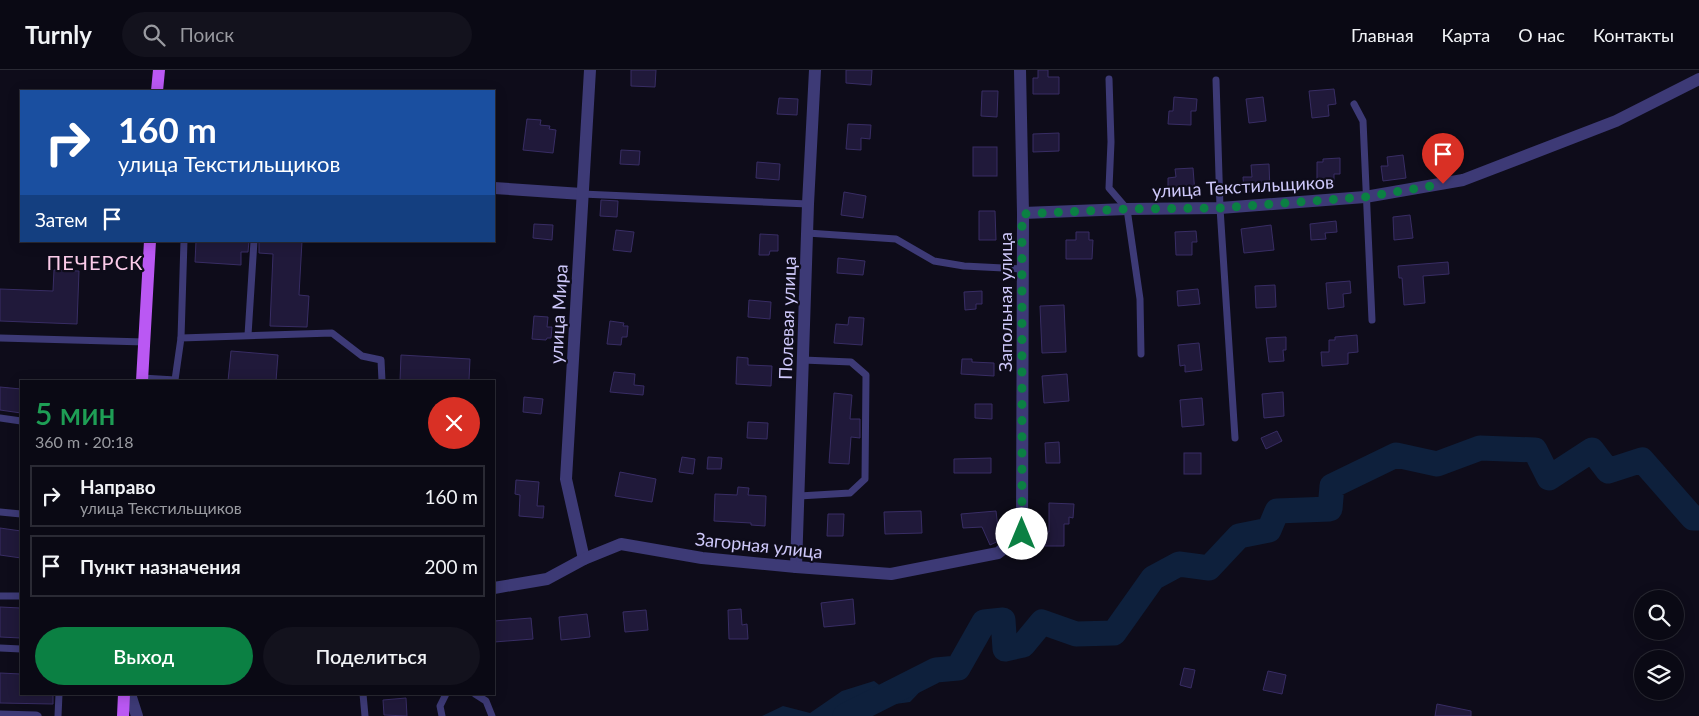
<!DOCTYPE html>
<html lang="ru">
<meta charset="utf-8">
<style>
body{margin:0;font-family:Lato,sans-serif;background:#13121d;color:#f1f3f6;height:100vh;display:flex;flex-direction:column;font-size:19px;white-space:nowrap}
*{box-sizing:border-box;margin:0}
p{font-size:16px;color:#999aa0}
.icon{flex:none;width:28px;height:28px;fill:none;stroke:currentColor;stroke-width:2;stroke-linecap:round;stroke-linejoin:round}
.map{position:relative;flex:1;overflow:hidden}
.panel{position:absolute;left:20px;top:310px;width:475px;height:315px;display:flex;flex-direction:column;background:#0a0914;border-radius:0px;box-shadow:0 2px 12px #0003,0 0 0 1px #2a2a34}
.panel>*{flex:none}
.guide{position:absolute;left:20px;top:20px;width:475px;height:152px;border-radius:0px;box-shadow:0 2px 12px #0003,0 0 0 1px #2a2a34;background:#1a4fa0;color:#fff;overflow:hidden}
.controls{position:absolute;left:1634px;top:520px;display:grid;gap:10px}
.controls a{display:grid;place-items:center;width:50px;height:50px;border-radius:50%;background:#0a0914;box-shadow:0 2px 12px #0003,0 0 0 1px #2a2a34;font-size:25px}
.pin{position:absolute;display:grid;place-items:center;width:42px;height:42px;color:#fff;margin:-51px -21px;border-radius:50% 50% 50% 0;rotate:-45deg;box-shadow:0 0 5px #0007}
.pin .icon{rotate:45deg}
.me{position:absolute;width:55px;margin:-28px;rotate:0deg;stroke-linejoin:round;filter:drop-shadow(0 0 4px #0008)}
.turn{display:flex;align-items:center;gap:18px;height:105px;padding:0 15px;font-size:22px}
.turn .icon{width:65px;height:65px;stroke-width:2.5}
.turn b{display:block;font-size:35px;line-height:42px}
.then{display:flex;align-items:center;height:48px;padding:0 15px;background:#0003;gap:10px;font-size:19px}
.round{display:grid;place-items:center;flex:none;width:52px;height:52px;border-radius:26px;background:#13121d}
.summary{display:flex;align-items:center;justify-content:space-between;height:85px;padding:0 15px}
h1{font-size:30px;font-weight:600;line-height:38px;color:#1e9e55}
.primary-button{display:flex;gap:10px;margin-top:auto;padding:10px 15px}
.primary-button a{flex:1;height:58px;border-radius:30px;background:#0b8043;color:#fff;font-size:20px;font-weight:600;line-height:58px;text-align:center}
.primary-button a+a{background:#13121d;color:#f1f3f6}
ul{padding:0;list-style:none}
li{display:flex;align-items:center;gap:15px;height:62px;margin:0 10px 8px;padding:0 5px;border:2px solid #2a2a34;border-radius:0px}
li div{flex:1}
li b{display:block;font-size:19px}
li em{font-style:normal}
header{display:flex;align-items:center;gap:30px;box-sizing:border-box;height:70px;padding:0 25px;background:#0a0914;border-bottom:1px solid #2a2a34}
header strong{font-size:24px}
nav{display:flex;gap:28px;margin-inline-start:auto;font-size:18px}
.search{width:350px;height:45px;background:#13121d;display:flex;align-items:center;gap:12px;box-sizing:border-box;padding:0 18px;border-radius:28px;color:#999aa0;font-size:19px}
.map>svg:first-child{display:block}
.water{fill:#0e203c}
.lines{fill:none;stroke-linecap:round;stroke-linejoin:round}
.river{stroke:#0e203c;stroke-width:25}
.building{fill:#20193a;stroke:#382d64}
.lane{stroke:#3d3a76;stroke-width:7}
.street{stroke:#3d3a76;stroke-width:12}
.primary{stroke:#ba58f3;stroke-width:12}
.route{stroke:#0b8043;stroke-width:9;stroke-dasharray:0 16.2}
.labels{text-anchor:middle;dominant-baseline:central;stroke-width:4.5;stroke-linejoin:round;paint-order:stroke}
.street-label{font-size:18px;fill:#cfc9fb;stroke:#0e0c1a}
.quarter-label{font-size:20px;letter-spacing:1px;fill:#fbcbe9;stroke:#0e0c1a}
</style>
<header>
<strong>Turnly</strong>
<div class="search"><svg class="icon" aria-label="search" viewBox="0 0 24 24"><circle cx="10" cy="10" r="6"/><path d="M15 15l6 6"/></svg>Поиск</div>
<nav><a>Главная</a><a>Карта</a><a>О нас</a><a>Контакты</a></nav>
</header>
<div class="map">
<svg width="1699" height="646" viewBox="0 0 1699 646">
<rect width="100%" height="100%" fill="#0e0c1a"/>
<path class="water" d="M927 599 932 609 910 632 888 635 872 641 870 646H762L783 636 810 643 842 621 874 611 886 620Z"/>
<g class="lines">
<path class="river" d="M845 646 936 600 958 598 984 552 1003 550 1005 579 1023 575 1042 552 1076 564 1114 563 1153 508 1179 494 1209 498 1239 466 1269 460 1277 441 1330 439 1332 416 1396 385 1437 394 1480 378 1535 380 1549 408 1592 380 1608 401 1642 390 1693 448H1699"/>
</g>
<g class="building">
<path d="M631 0H656L655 17 631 16Z"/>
<path d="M846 0H872L871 15 846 13Z"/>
<path d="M1038 0H1048V7H1059V24H1033V8H1038Z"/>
<path d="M1334 19 1336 34 1328 35 1329 46 1312 48 1309 21Z"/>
<path d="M982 21H998L997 47 981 46Z"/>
<path d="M1174 27 1197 29 1196 41H1191V55L1168 54 1169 41H1173Z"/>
<path d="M1263 27 1266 51 1249 53 1246 29Z"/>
<path d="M779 28 798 29 797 45 777 44Z"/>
<path d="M527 49 541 50 540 55 550 56 549 59 556 60 553 83 523 80Z"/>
<path d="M848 54 871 55 870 69 861 68V80L846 79Z"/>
<path d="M1059 63V81L1033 82V64Z"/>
<rect x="973" y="77" width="24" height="29"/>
<path d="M621 80 640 81 639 95 620 94Z"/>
<path d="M1403 85 1406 108 1383 111 1381 96H1388L1387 87Z"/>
<path d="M1340 88V104H1334V115L1317 116V92H1323V89Z"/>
<path d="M757 92 780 94 779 110 756 108Z"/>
<path d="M1269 94 1270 121 1244 122 1243 107H1252L1251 95Z"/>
<path d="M1193 98 1195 124 1177 125 1176 118 1168 119V108L1176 107 1175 99Z"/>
<path d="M844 122 866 126 863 148 841 145Z"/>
<path d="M601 130 618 131 617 147 600 146Z"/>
<path d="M979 141H995L996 170H979Z"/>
<path d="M1410 145 1413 168 1394 170 1393 147Z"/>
<path d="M1336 151 1337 162 1325 163 1326 169 1311 170 1310 154Z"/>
<path d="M534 154 553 155 552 170 533 168Z"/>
<path d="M1271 155 1274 180 1244 183 1241 159Z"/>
<path d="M616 160 634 162 631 182 613 180Z"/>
<path d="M1196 161 1197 172H1192V185H1176L1175 162Z"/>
<path d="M1076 162H1089V170H1093L1092 189H1066V170H1076Z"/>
<path d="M760 164 778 165V181H770L769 185H759Z"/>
<path d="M196 171H249L248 182H241V195L195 192Z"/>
<path d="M259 171H302L299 225 309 226 307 257 270 256 273 184 259 183Z"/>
<path d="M838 188 865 191 863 205 837 203Z"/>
<path d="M1448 192 1449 204 1423 206 1425 233 1404 235 1402 208H1399L1398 196Z"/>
<path d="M54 200 79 201 77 254 0 251V219L53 221Z"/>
<path d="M1350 211 1351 223 1343 224 1344 237 1328 239 1326 213Z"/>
<path d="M1275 215 1276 237 1256 238 1255 216Z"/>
<path d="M1198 219 1200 234 1178 236 1177 221Z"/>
<path d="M982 221V234H976V239L965 240 964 222Z"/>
<path d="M749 230 771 232 770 249 748 247Z"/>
<path d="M1064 235 1066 282 1042 283 1040 236Z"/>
<path d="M534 246 548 247 547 257H552L551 268H547L546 270 532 269Z"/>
<path d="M849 247 864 248 862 275 834 273 836 254 848 255Z"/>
<path d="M610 251 624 253 623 256H628L627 267H622L621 275 607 274Z"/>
<path d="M1357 265 1358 282 1348 283V294L1322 296 1321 282H1329V270H1335V267Z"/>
<path d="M1286 267V280H1283L1284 291 1269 292 1266 268Z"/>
<path d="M1199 273 1202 300 1185 302V295L1180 296 1178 275Z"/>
<path d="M231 281 278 285 276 311H228Z"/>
<path d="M401 285 470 289 469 310 400 311Z"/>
<path d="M737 287 748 288V295L772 296 771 316 736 314Z"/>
<path d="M962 289H972V292L994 293V306L961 304Z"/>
<path d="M614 302 635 304 634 315 644 316 643 325 610 322Z"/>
<path d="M1067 304 1069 331 1044 333 1042 306Z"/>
<path d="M0 317 21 319V343L0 340Z"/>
<path d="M1283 322 1284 346 1264 348 1262 324Z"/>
<path d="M834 323 852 325 850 349H860V368L851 367 849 394 829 393Z"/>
<path d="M524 327 543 329 541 344 523 342Z"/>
<path d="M1202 328 1204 355 1182 357 1180 330Z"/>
<path d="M975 334H992V349L975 348Z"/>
<path d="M748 352 768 353 767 369 747 368Z"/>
<path d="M1277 361 1282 371 1266 379 1261 368Z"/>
<path d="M1059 372 1060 393H1046L1045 373Z"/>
<rect x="1184" y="383" width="17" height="21"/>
<path d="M682 387 695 389 693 404 679 402Z"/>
<path d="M708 387 722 388 721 399H707Z"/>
<path d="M991 388V403H954V389Z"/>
<path d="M620 402 656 409 652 432 615 426Z"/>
<path d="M516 410 539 412 537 436H544L543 448 519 446 520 425 515 424Z"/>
<path d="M738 417 749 418 748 425 766 426 765 456 751 455V453L714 451 715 424 737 425Z"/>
<path d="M1049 433 1074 434 1073 448 1069 447V454H1064V476H1035L1034 462H1049Z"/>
<path d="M921 441 922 463 885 464 884 442Z"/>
<path d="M996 441 998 458 1002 456 1006 466 1001 470 990 475 982 457 963 458 961 444Z"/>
<path d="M828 444H844L843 466H827Z"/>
<path d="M0 458 21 461V488L0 485Z"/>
<path d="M853 529 855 554 824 557 821 533Z"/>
<path d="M0 537 21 538V568L0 567Z"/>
<path d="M741 539 742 555 747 554 748 569H729L728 540Z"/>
<path d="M646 540 648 560 625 562 623 542Z"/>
<path d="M587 544 590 567 561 570 559 547Z"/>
<path d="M531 548 533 569 494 572V551Z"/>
<path d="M1184 598 1195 600 1191 618 1180 615Z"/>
<path d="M1268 601 1286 605 1282 624 1263 620Z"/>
<path d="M0 603 21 604V624H53V634L0 633Z"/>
<path d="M406 628 407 646 384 645 383 630Z"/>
<path d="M1437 634 1471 641V646H1435Z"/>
</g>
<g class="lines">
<g class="lane">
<path d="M1109 9 1111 72 1109 118 1127 139 1140 229 1141 284"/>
<path d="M1216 10 1220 138 1235 368"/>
<path d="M1354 34 1363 51 1372 250"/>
<path d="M582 124 808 134"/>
<path d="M807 163 896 169 934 191 964 196 1022 199"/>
<path d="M248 265 254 171"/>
<path d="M0 268 145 272"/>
<path d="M181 268 184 171"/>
<path d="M142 308 175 310 181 268 332 263 362 286 381 290 382 311"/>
<path d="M0 348 21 351"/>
<path d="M799 426 850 423 865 409 866 305 851 292 803 290"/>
<path d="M0 442 21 444"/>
<path d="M0 526H21"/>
<path d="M0 578 21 579"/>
<path d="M363 624 365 646"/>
<path d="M475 624 486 631 492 646"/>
<path d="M0 644 36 645 38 646"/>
<path d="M58 646 59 624"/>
<path d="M442 646 440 636 446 624"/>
</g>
<g class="street">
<path d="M494 118 582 124"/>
<path d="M1023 143 1127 139 1220 138 1365 127 1463 110 1616 51 1699 9"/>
<path d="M584 489 566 409 590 0"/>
<path d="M796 497 808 134 815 0"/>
<path d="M494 518 547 509 584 489 621 474 702 488 796 497 891 504 998 483 1022 464 1023 143 1020 0"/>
<path d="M130 624 137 646"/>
</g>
<g class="primary">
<path d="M157 21 159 0"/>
<path d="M142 311 150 171"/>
<path d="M123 646 124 624"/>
</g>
</g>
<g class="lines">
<path class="route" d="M1022 464V144L1127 139 1220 138 1365 127 1443 114"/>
</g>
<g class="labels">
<g class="street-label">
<text transform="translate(1243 116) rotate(-3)">улица Текстильщиков</text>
<text transform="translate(1005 232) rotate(-90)">Запольная улица</text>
<text transform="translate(558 244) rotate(-87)">улица Мира</text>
<text transform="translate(787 248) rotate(-88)">Полевая улица</text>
<text transform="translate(759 475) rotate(6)">Загорная улица</text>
</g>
<g class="quarter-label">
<text x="95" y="192">ПЕЧЕРСК</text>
</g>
</g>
</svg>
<div class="controls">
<a><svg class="icon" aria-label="search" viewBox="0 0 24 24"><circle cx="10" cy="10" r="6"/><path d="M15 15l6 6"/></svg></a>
<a><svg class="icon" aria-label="layers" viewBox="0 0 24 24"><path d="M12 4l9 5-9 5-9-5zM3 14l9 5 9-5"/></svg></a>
</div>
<div class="pin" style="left:1443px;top:114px;background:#d93025"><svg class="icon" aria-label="arrive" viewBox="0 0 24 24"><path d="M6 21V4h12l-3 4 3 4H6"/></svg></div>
<svg class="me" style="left:1022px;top:464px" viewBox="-20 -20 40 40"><circle r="19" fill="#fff"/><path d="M0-13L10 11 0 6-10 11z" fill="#0b8043"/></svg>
<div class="guide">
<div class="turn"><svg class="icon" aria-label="right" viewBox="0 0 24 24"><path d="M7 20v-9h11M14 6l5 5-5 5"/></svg><div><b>160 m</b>улица Текстильщиков</div></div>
<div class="then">Затем<svg class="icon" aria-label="arrive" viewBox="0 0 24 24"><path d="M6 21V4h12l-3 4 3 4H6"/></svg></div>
</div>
<section class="panel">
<div class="summary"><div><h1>5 мин</h1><p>360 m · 20:18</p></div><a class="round" style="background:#d93025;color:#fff"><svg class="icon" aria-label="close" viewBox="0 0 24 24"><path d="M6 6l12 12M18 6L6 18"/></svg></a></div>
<ul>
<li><svg class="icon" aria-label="right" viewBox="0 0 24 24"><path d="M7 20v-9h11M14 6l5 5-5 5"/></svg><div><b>Направо</b><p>улица Текстильщиков</p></div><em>160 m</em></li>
<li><svg class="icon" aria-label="arrive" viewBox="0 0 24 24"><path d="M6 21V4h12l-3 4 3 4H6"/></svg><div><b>Пункт назначения</b></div><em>200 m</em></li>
</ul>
<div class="primary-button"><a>Выход</a><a>Поделиться</a></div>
</section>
</div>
